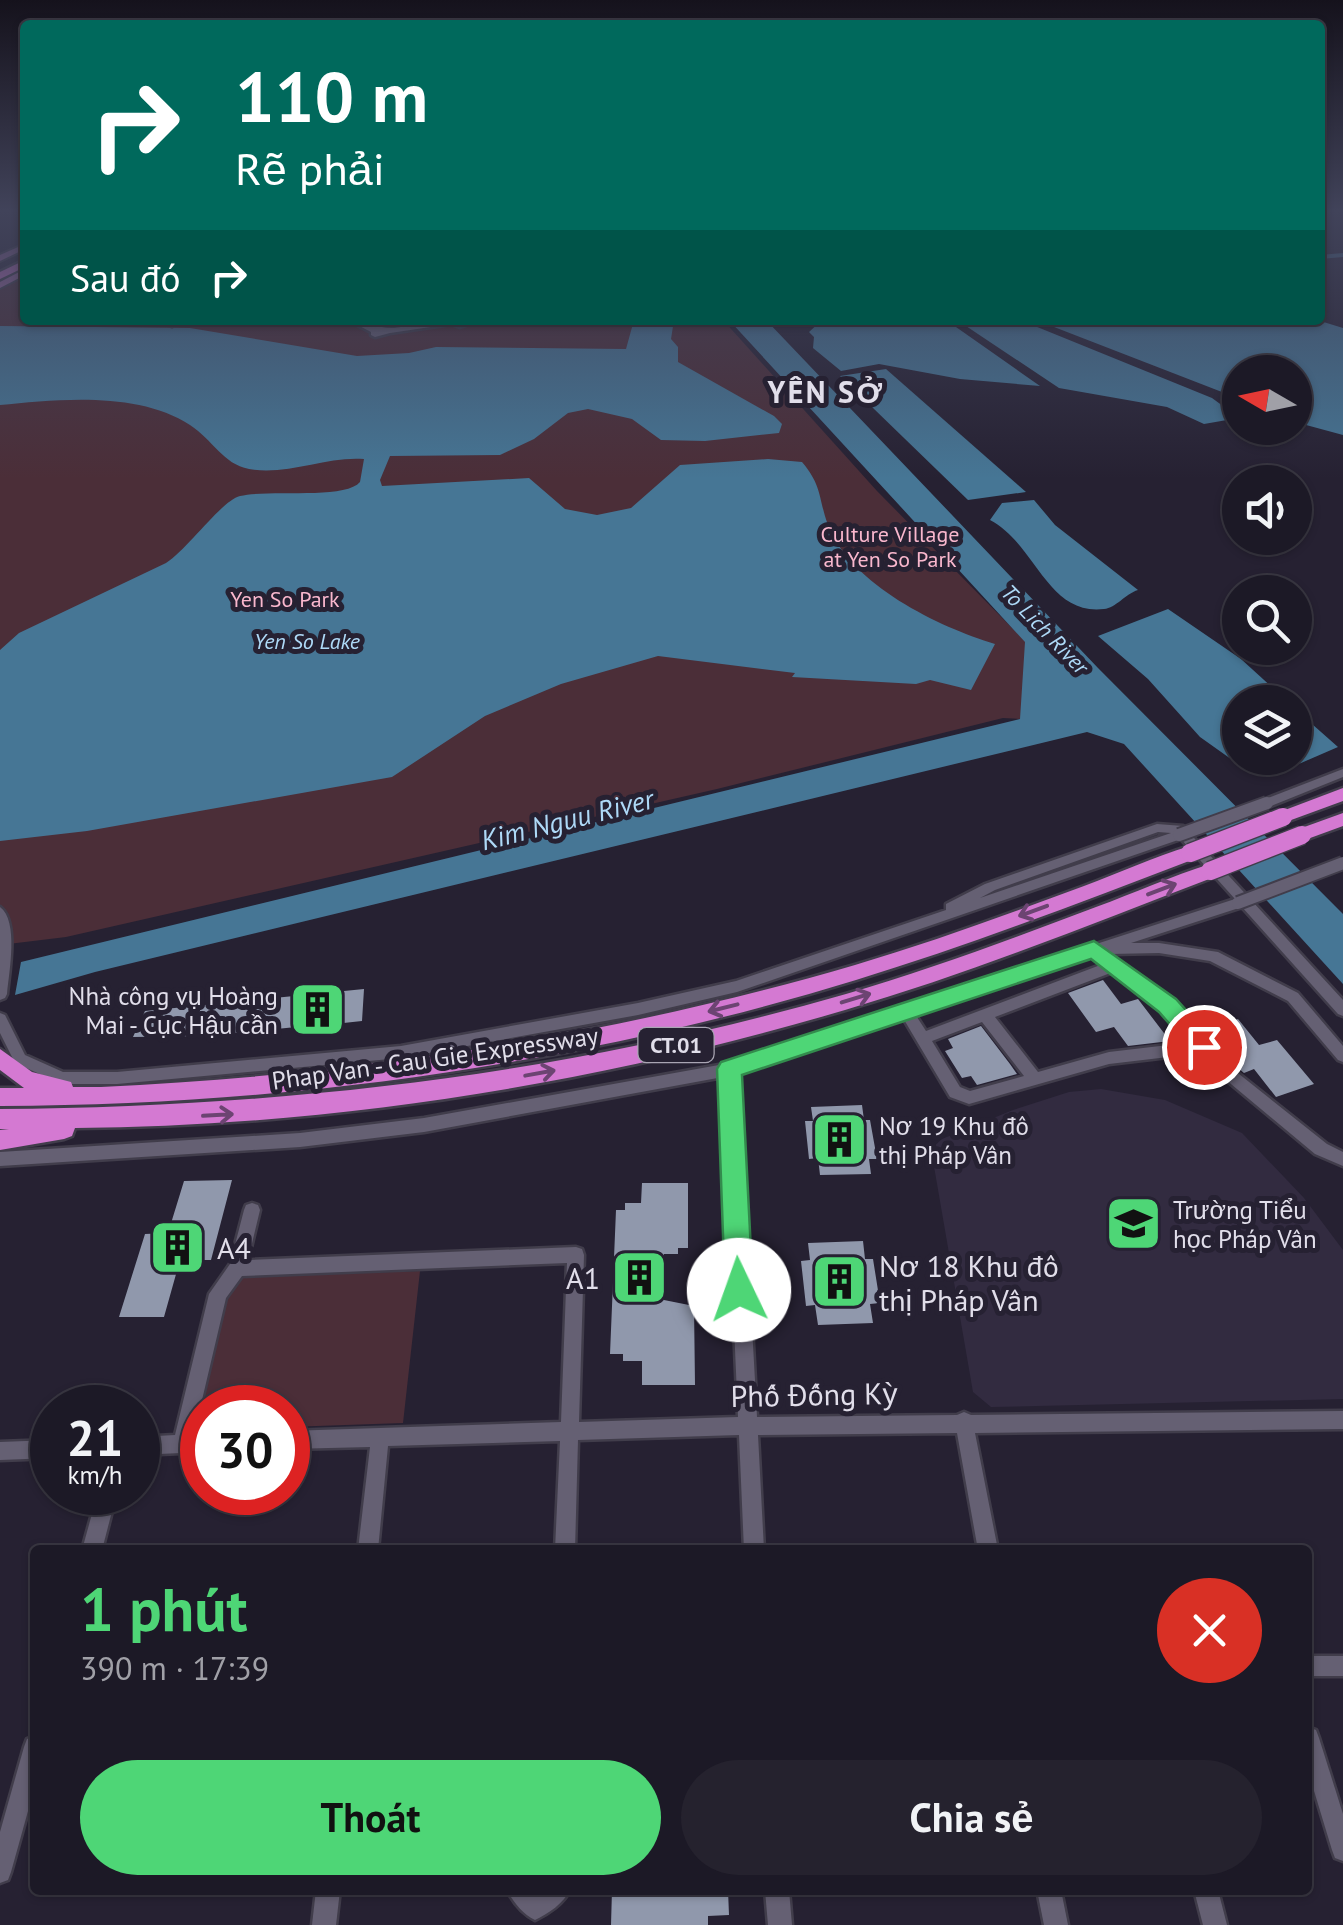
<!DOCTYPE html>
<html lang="vi">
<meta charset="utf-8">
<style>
body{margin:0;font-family:"PT Sans",sans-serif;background:#25222e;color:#f1f3f6;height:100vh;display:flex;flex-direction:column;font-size:38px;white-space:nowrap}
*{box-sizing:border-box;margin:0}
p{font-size:32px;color:#a0a0a7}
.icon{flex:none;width:55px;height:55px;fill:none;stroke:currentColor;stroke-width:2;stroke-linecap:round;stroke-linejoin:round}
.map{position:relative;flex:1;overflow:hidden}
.sheet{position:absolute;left:30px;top:1545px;width:1282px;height:350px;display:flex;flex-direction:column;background:#1c1926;border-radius:10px;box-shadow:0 2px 8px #0004,0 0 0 2px #3a3843}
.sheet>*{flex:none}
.guide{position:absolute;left:20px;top:20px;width:1305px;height:305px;border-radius:10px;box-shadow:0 2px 8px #0004,0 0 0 2px #3a3843;background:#00695c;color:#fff;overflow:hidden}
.needle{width:65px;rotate:279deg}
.tools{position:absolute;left:1222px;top:355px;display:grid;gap:20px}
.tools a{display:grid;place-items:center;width:90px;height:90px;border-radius:50%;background:#1c1926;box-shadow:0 2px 8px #0004,0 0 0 2px #3a3843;font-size:50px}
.speed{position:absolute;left:30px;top:1385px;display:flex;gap:20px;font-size:50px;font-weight:700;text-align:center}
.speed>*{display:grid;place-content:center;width:130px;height:130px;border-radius:50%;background:#1c1926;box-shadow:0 2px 8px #0004,0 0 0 2px #3a3843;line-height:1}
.speed small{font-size:25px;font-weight:400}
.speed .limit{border:15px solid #d22;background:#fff;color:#111}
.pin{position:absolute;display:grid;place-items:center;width:85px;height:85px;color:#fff;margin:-42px;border:5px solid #fff;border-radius:50%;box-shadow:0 2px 10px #0007}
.me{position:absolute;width:110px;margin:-55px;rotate:357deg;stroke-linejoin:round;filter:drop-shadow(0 0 8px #0008)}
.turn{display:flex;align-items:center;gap:35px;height:210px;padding:0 50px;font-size:45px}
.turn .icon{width:130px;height:130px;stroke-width:2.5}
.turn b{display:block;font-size:70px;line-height:85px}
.then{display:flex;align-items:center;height:95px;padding:0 50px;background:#0003;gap:20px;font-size:38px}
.round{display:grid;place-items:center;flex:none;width:105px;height:105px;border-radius:52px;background:#25222e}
.summary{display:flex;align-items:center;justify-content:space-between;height:170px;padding:0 50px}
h1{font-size:60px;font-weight:700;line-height:75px;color:#4ed676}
.button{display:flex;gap:20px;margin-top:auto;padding:20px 50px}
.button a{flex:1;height:115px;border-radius:60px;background:#4ed676;color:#111;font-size:40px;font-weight:700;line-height:115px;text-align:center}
.button a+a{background:#25222e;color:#f1f3f6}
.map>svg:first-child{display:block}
.built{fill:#322b40}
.green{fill:#4b2e38}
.water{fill:#467695}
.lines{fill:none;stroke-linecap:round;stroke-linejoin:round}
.canal{fill:#467695;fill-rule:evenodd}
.building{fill:#9098ac}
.minor-casing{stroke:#413d4b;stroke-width:5}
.major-casing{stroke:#413d4b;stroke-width:4}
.highway-casing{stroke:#413d4b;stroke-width:5}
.minor{fill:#656073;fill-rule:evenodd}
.major{fill:#a86fac;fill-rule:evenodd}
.highway{fill:#d479d2;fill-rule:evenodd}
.minor-bridge-casing{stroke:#413d4b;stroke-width:16;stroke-linecap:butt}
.highway-bridge-casing{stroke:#413d4b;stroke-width:21;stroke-linecap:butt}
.minor-bridge{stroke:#656073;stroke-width:12}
.highway-bridge{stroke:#d479d2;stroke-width:18}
.oneway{stroke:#6c4472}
.route{fill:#4ed676;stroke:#338b4d;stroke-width:2.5}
.labels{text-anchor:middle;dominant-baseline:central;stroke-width:10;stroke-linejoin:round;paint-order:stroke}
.far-park-label{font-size:22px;fill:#f9b7cd;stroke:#262132}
.far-water-label{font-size:22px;font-style:italic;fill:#aed9f7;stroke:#262132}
.shield{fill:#262132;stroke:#a9a5b3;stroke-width:2.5}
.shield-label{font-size:22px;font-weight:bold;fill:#e1deea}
.poi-label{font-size:25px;fill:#e1deea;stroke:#262132;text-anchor:start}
.street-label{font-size:25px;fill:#e1deea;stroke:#262132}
.water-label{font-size:28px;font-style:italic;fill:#aed9f7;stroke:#262132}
.far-district-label{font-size:30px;font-weight:bold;letter-spacing:2.5px;fill:#e1deea;stroke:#262132}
.near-poi-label{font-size:30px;fill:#e1deea;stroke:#262132;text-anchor:start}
.near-street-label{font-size:30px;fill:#e1deea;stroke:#262132}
</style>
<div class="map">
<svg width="1343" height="1925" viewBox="0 0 1343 1925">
<rect width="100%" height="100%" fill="#262132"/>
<path class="built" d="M1101 1089 1165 1100 1242 1133 1304 1198 1343 1250V1399L991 1407 973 1392 931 1149 942 1139 1013 1110 1069 1092Z"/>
<g class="green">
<path d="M25 277V320H723L877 491 1026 642 1021 719 1003 718 717 789 66 937 0 945V289Z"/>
<path d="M420 1271 403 1423 288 1427V1408H202V1431H195L227 1294 244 1277Z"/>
</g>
<g class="water">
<path d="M634 320H674L671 339 678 347V362L774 416 782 424 779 433 705 441 661 440 632 419 588 409 568 413 534 439 500 455 390 456 380 480 382 486 529 478 565 509 597 515 631 508 680 465 768 459 802 462C823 487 818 498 828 525 851 585 939 627 995 644L971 690 930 680 916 684 792 677 795 673 658 656 561 684 485 716 392 777 87 831 0 841V650L19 633 166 563C189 548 221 501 240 496 268 489 345 500 360 482L364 459C326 456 287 476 249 469 223 464 213 440 190 425 139 391 58 399 0 405V326L190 328 357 356 409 353 436 347 626 349Z"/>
<path d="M729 320H766L1098 668 1343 914V984L1124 744 1087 732 95 972 15 995 21 962 1020 719 1025 642Z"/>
<path d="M822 320H946L1040 386 960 379 879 364 841 371 813 348 814 337 809 332Z"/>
<path d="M957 320H1020L1212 398 1227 409V420L1204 424 1167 407 1059 388Z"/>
<path d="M1036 320H1317L1343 328V435L1295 422V372H1240V399Z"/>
<path d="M886 369 1026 492 968 500 840 376Z"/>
<path d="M1034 500 1055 525 1138 590C1125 594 1116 608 1104 609 1047 616 1036 544 990 520L1002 503Z"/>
<path d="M1168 609 1241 659 1288 702H1240V758H1295V709L1338 747 1278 773 1238 764 1200 737 1148 679 1098 636Z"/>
</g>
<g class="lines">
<path class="canal" d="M1343 253V257L1320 259V255Z"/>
</g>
<g class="building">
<path d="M1103 980 1121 1004 1138 999 1170 1041 1128 1046 1114 1027 1096 1032 1068 993Z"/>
<path d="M364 989 362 1021 325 1025 324 1034 305 1036 306 1026 206 1036 133 1037 145 1011Z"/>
<path d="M1238 1019 1259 1045 1277 1040 1314 1084 1276 1097 1254 1069 1244 1073 1232 1063 1205 1030Z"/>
<path d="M981 1026 1010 1064 1017 1074 977 1085 971 1076 962 1078 945 1051 953 1048 948 1039Z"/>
<path d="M862 1105 864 1120H870L877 1159H869L871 1174 820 1175 818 1158 809 1159 805 1121H813L811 1107Z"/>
<path d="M232 1180 211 1260H180L164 1317H119L145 1234 168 1233 184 1181Z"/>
<path d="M642 1183H688V1248H678V1254H664V1300L694 1306 695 1385H642V1361H623V1354H610L616 1210H625V1203H641Z"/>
<path d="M863 1241 865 1259H873L880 1303 870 1304 873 1323 818 1325 815 1305 806 1306 801 1261 810 1260 808 1243Z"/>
<path d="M612 1890H728L729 1915 708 1916V1925H611Z"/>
</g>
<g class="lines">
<defs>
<g id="minor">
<path d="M172 320H180L172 326 168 324Z"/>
<path d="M348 320C365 320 378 329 394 328 412 326 433 320 449 320 460 320 469 320 481 320L460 327 451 324 390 333 375 337 371 335V332Z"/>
<path d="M509 320H584L587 322 583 324 513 322Z"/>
<path d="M1343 769V777L1271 806 1267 807 1261 803 1263 800Z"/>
<path d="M1157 824 1183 826 1343 1000V1016L1338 1014 1242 907 1131 943H1159L1218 952 1298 993 1343 1046V1062L1338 1060 1288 1001 1210 961 1159 953 1110 954 1192 1019 1229 1066 1327 1144 1343 1152V1166L1315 1154 1219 1074 1202 1053 1109 1064 969 1104 950 1097 903 1018 738 1073 757 1417 957 1415 964 1412 971 1415 1343 1411V1429L975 1433 998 1550H978L957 1433 758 1435 764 1550H744L739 1435 578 1440 575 1550H555L560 1441 388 1446 378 1550H358L370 1447 288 1449V1431L561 1422 567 1263 242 1276 226 1298 194 1434H202V1452L138 1455V1437L175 1435 209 1294 230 1264 244 1210 246 1205 252 1203 258 1205 260 1210 248 1260 576 1247 582 1249 584 1255 579 1422 738 1417 723 1077 424 1132 300 1147 0 1166V1152L300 1133 424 1118 730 1063 1235 899 1181 839 737 992 638 1015 401 1058 117 1084H62L15 1063 0 1033V1013L5 1015 25 1055 63 1072H117L401 1046 638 1003 736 981 946 910V904L985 884ZM1158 832 1171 833 980 898 995 890ZM1093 956 1103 964 926 1031 915 1014ZM1113 972 1182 1027 1194 1042 1109 1052 1038 1072 995 1017ZM982 1022 1024 1076 970 1091 960 1087 932 1041Z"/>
<path d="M0 907C19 921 9 972 7 994L5 998 0 1000Z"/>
<path d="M52 1440V1458L0 1460V1442Z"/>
<path d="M98 1492H117L102 1550H82Z"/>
<rect x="1308" y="1656" width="35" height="20"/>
<path d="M1308 1727 1316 1730 1319 1738 1343 1814V1861L1335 1858 1332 1850 1308 1771Z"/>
<path d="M35 1736V1786L11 1872 8 1880 0 1883V1832L24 1747 27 1739Z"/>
<path d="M316 1890H340L336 1925H312Z"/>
<path d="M507 1890H535L536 1892 539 1890H570C564 1903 548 1914 535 1920 523 1914 513 1902 507 1890Z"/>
<path d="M765 1890H789L792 1925H768Z"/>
<path d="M1037 1890H1061L1068 1925H1044Z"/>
<path d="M1194 1890H1218L1227 1925H1203Z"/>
</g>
<g id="major">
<path d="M25 244V249L0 261V255Z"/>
<path d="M25 269V275L0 288V282Z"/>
</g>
<g id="highway">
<path d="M25 260V267L0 279V272Z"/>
<path d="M1343 788V801L1283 823 1274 817 1277 813Z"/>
<path d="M1343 813V826L1302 841 1293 835 1296 830Z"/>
<path d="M1190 846 1197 848 1199 853 1197 858C1084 901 971 945 856 980 578 1065 290 1105 0 1106V1088H24L0 1070V1049L32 1072 71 1082 73 1087H101C356 1075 609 1037 855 965 932 942 1008 914 1084 886 1119 873 1154 857 1190 846Z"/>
<path d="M1210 864 1219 871 1217 876C1094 923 972 973 845 1010 596 1084 335 1126 75 1128L72 1136 64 1139 0 1150V1130L9 1129H0V1109C287 1107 570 1074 846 994 931 969 1014 938 1096 907 1134 893 1172 876 1210 864Z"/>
</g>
</defs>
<use href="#minor" class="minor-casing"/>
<use href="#major" class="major-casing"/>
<use href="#highway" class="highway-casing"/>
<use href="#minor" class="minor"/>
<use href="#major" class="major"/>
<use href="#highway" class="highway"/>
<defs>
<g id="minor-bridge">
<path d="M1179 835 1267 803"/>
<path d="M1238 903 1343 863"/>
</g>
<g id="highway-bridge">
<path d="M1190 853 1283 817"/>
<path d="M1210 871 1302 835"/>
</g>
</defs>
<use href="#minor-bridge" class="minor-bridge-casing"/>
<use href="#highway-bridge" class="highway-bridge-casing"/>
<use href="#minor-bridge" class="minor-bridge"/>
<use href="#highway-bridge" class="highway-bridge"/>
</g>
<defs><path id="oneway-shaft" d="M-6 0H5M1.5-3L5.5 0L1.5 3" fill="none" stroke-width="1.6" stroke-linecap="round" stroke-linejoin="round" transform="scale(2.5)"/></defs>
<g class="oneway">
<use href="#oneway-shaft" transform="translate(1162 889) rotate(-21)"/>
<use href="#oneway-shaft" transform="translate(1033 911) rotate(160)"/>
<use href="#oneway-shaft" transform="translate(856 998) rotate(-17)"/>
<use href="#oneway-shaft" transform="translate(723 1008) rotate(166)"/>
<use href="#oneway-shaft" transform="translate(540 1073) rotate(-10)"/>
<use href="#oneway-shaft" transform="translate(218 1115) rotate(-3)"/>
</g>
<linearGradient id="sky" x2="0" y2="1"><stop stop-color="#15121c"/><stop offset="0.44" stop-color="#41435a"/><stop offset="1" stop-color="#41435a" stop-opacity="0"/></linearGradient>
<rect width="1343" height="479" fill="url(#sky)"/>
<path class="route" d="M1094 941 1176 999 1213 1040 1217 1047 1213 1054H1196L1159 1012 1091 959 742 1075 753 1290 749 1300 739 1304 729 1300 725 1290 717 1069 721 1062Z"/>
<defs>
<symbol id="building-square" viewBox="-11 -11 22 22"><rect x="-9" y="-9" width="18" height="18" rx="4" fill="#4ed676" stroke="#262132"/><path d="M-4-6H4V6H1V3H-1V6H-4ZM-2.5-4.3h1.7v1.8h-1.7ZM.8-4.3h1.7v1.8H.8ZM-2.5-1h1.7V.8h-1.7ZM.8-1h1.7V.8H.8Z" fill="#111"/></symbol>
<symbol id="school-square" viewBox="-11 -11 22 22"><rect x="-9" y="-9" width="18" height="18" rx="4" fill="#4ed676" stroke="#262132"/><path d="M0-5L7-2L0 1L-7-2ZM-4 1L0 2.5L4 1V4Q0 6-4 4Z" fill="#111"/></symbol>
</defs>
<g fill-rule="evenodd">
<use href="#building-square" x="286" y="978" width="63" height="63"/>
<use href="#building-square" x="808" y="1108" width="63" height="63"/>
<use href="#school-square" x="1102" y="1192" width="63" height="63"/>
<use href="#building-square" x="146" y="1216" width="63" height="63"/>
<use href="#building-square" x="608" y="1246" width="63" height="63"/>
<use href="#building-square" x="808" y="1250" width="63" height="63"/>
</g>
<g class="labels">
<g class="far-park-label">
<text x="890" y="534">Culture Village<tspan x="890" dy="25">at Yen So Park</tspan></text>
<text x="285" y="599">Yen So Park</text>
</g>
<g class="far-water-label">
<text transform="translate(1045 629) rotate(46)">To Lich River</text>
<text x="307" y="641">Yen So Lake</text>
</g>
<rect class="shield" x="638.5" y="1028" width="75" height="34" rx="8"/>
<g class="shield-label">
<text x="676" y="1045">CT.01</text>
</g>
<g class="poi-label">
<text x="278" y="996" text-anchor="end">Nhà công vụ Hoàng<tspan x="278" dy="29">Mai - Cục Hậu cần</tspan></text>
<text x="879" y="1126">Nơ 19 Khu đô<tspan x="879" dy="29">thị Pháp Vân</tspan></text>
<text x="1173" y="1210">Trường Tiểu<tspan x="1173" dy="29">học Pháp Vân</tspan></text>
</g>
<g class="street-label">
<text transform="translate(435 1058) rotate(-8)">Phap Van - Cau Gie Expressway</text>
</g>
<g class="water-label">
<text transform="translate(567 819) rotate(-14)">Kim Nguu River</text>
</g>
<g class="far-district-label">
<text x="826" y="391">YÊN SỞ</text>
</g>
<g class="near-poi-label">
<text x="217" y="1247">A4</text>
<text x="879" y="1265">Nơ 18 Khu đô<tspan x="879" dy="34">thị Pháp Vân</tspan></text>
<text x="600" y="1277" text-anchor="end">A1</text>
</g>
<g class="near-street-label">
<text transform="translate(814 1394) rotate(-1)">Phố Đống Kỳ</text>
</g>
</g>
</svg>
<div class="tools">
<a><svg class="needle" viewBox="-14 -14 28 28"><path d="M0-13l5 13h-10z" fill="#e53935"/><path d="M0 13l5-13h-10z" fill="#a0a0a7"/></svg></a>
<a><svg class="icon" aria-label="sound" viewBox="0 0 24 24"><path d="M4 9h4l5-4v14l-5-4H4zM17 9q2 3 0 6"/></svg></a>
<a><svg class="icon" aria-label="search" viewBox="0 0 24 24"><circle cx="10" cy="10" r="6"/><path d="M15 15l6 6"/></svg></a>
<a><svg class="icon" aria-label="layers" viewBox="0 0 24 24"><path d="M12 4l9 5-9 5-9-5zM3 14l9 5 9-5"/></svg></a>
</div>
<div class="speed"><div>21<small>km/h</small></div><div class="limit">30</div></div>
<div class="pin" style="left:1204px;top:1047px;background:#d93025"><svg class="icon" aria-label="arrive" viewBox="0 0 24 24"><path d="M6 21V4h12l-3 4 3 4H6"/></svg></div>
<svg class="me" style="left:739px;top:1290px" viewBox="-20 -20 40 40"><circle r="19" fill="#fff"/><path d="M0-13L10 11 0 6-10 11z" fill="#4ed676"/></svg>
<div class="guide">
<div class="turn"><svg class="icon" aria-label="right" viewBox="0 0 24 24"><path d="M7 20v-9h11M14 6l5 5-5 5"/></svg><div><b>110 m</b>Rẽ phải</div></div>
<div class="then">Sau đó<svg class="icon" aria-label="right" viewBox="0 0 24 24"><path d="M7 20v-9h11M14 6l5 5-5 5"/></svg></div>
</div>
<section class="sheet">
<div class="summary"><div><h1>1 phút</h1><p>390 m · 17:39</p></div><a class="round" style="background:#d93025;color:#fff"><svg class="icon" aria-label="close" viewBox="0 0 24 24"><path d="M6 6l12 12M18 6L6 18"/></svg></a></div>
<div class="button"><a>Thoát</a><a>Chia sẻ</a></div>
</section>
</div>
